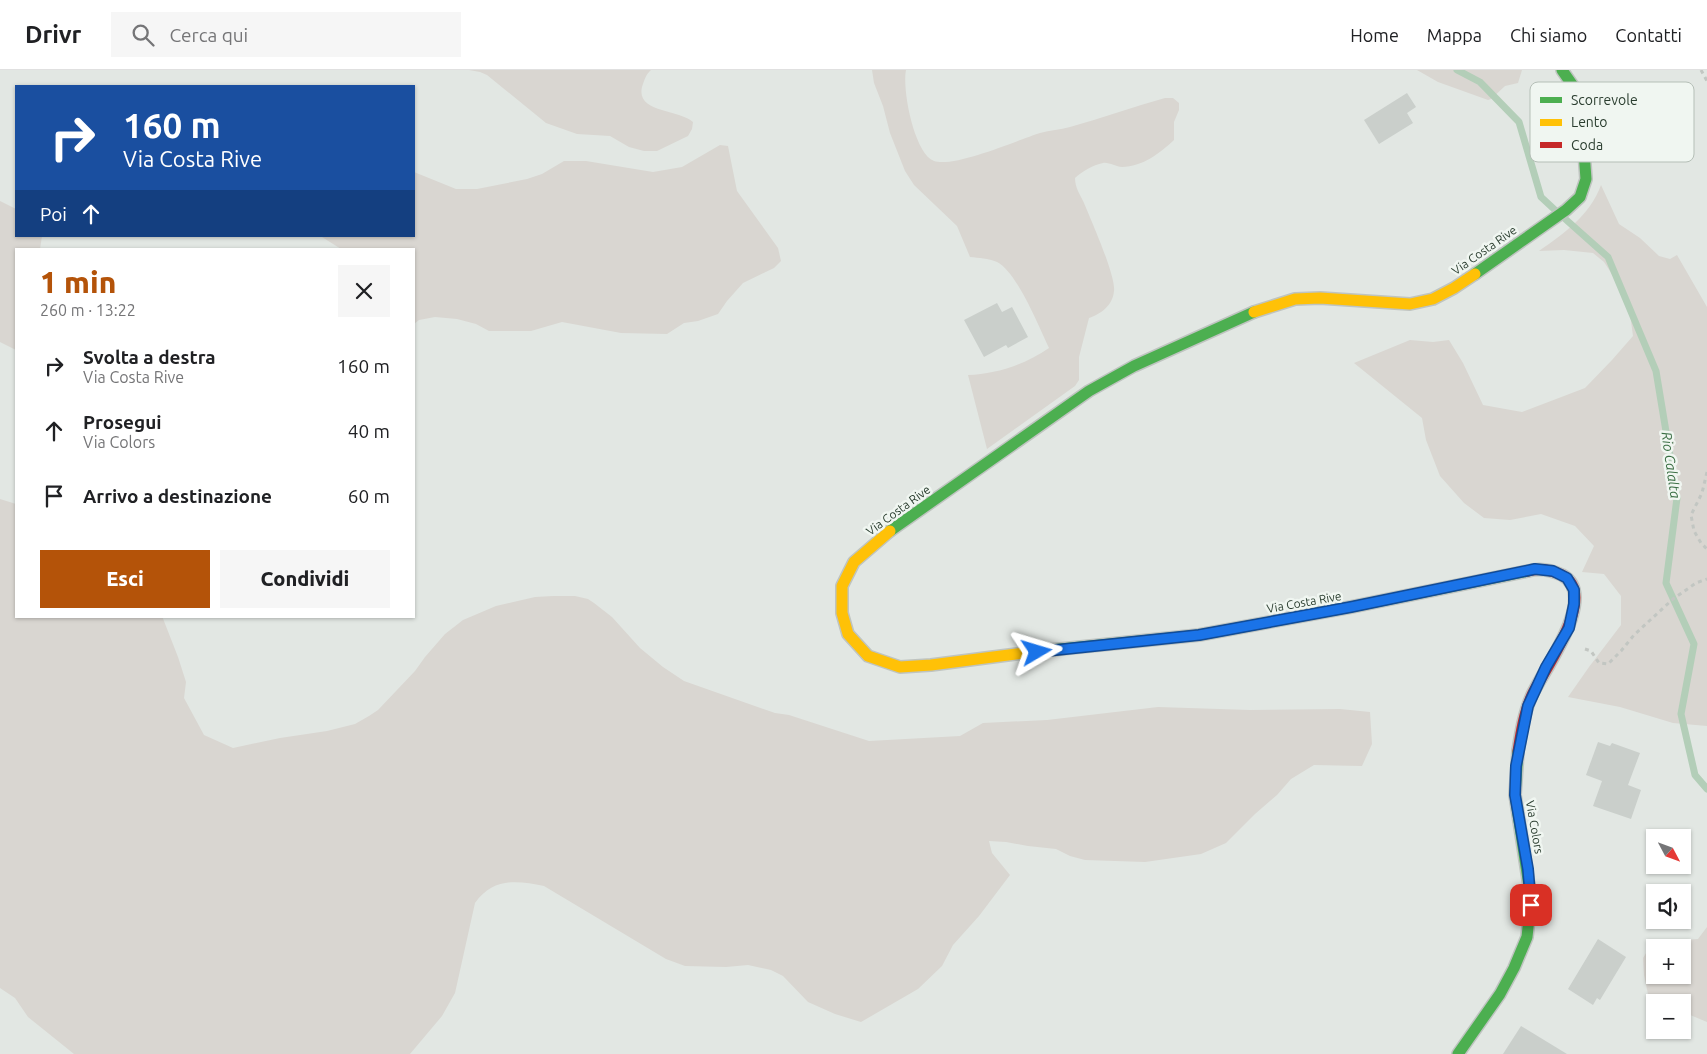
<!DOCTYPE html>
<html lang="it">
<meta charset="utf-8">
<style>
body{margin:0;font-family:Ubuntu,sans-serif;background:#f6f6f6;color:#202124;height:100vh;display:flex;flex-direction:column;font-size:19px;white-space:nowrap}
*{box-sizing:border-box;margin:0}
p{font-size:16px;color:#757577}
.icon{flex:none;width:28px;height:28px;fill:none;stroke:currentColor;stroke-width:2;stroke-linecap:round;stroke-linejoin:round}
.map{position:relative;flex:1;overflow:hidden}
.panel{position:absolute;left:15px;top:178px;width:400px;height:370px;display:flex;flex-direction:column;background:#fff;border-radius:0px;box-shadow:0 1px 4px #0004}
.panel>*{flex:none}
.banner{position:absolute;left:15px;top:15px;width:400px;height:152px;border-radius:0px;box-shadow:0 1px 4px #0004;background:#1a4fa0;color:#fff;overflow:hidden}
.needle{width:32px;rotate:131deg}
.fabs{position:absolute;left:1646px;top:759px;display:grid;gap:10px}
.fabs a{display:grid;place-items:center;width:45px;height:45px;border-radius:0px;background:#fff;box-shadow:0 1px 4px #0004;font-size:25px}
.pin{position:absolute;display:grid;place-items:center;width:42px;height:42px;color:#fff;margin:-21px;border-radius:10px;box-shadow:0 2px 8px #0006}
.me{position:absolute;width:55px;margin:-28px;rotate:83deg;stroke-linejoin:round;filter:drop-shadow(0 0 4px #0008)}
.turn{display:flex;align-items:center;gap:18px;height:105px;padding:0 25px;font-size:22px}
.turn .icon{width:65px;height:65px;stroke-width:2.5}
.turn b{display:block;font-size:35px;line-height:42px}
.then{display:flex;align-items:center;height:48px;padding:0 25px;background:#0003;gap:10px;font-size:19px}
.round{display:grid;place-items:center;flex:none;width:52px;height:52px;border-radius:0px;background:#f6f6f6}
.headline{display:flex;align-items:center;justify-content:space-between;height:85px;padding:0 25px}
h1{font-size:30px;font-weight:800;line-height:38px;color:#b45309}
.cta{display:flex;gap:10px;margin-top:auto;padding:10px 25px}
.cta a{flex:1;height:58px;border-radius:0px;background:#b45309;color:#fff;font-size:20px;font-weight:800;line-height:58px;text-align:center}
.cta a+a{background:#f6f6f6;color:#202124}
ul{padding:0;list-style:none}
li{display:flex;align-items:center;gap:15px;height:65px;padding:0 25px}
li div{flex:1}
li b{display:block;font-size:19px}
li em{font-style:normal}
header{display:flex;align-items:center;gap:30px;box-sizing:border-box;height:70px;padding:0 25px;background:#fff;border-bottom:1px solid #e0e0e0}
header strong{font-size:24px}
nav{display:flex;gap:28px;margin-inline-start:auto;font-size:18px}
.search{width:350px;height:45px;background:#f6f6f6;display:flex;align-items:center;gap:12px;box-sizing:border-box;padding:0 18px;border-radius:0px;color:#757577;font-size:19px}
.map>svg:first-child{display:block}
.green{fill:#d9d6d1;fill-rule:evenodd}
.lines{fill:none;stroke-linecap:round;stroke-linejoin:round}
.stream{stroke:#b3ceb8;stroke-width:7}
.building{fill:#cacfcb}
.fast-casing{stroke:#bfc4c0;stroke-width:14}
.slow-casing{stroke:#bfc4c0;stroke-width:14}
.jam-casing{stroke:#bfc4c0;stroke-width:14}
.path{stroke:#c2c6c2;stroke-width:3;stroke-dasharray:4 4;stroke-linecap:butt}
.fast{stroke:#4caf50;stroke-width:11}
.slow{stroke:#ffc107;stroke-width:11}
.jam{stroke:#c62828;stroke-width:11}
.route-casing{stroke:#114b97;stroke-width:12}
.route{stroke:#1a73e8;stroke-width:9}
.labels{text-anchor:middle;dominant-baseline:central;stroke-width:5;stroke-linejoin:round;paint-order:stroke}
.street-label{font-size:12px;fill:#2b3e30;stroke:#f0f6f1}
.water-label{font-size:14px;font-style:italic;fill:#396e43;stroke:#f0f6f1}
.key{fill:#f0f6f1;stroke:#b5bfb7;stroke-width:1}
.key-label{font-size:14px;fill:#2b3e30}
</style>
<header>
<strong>Drivr</strong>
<div class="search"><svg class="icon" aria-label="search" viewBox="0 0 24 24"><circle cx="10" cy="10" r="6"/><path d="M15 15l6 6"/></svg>Cerca qui</div>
<nav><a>Home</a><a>Mappa</a><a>Chi siamo</a><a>Contatti</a></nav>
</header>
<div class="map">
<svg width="1707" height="984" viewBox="0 0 1707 984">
<rect width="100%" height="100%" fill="#e2e7e3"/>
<g class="green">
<path d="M469 0H651C646 4 644 11 642 17 636 43 678 39 693 52L692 59 688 66 657 81H644L629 77 610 66 577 64 546 53 487 5 480 2Z"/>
<path d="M872 0H906C902 19 914 83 934 91 954 98 1018 70 1040 63 1050 60 1060 60 1070 57 1102 48 1133 37 1165 28H1173L1179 33V40L1174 52V70C1160 83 1142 97 1122 97 1116 97 1109 92 1103 93 1093 95 1081 102 1075 108 1075 118 1080 124 1084 133 1091 150 1116 206 1114 221 1113 235 1101 244 1089 248L1079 287V310L1075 316 987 379 968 305C997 304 1026 294 1049 278 1039 257 1017 202 997 192 988 188 979 188 970 187L957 156 914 115 905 101 890 63 883 36 874 13Z"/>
<path d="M1417 0H1522L1518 13 1505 16 1491 29 1488 30 1438 12Z"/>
<path d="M720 75 728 76 737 121 778 178 781 191 774 198 743 213 727 231 718 244 698 251 684 253 667 264 621 263 562 252 531 261H489L476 254 457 249 435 247 419 250 414 254V179H341L322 167 414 166V102L456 119H477L527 109 542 104 564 91H586L653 102 682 97Z"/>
<path d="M1601 115 1619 154 1640 168 1659 186 1670 189 1677 185 1707 237V656L1673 653 1620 637 1568 627 1589 597 1621 555V526L1604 504 1582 502 1594 476 1575 456 1541 444 1510 450 1484 448 1464 433 1440 406 1426 370 1422 348 1354 293 1410 270 1433 272 1449 270 1463 293 1483 335 1522 342 1585 318 1612 290 1633 266 1628 229 1604 192 1593 183 1564 180 1539 181C1565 163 1590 145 1601 115Z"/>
<path d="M0 131 16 139V166H42L40 179H16V280L0 272Z"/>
<path d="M0 429 16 434V546H162L178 587 186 612 184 628 204 665 233 678 280 668 327 661 355 654 369 646 378 640 415 601 425 587 445 564 463 550 496 536 535 527 553 526H575L588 529 594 533 612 547 640 578 663 597 684 611 775 643 789 645 869 671 960 666 983 653 1047 650 1158 637 1250 640 1340 639 1370 642 1372 674 1362 696 1314 695 1291 709 1277 725 1255 744 1226 773 1201 784 1145 792 1085 790 1070 786 1056 779 1028 776 1006 772 989 771 992 783 1010 805 979 846 953 875 942 896 918 919 861 952 835 944 808 932 783 906 771 900 748 895 726 897 685 896 666 889 544 816C516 810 493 808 475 833L455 923 442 946 410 984H74L28 947 15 928 0 918Z"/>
<path d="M1707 857V952L1683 942 1682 932H1660L1649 929 1644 905 1643 888 1653 872 1698 869ZM1655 878H1682V905H1655Z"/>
</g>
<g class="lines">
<g class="stream">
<path d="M1457 0 1480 12 1519 52 1541 127 1555 140"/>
<path d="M1563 147 1608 187 1656 301 1677 428 1666 513 1694 574 1681 644 1695 705 1707 719"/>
</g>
</g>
<g class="building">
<path d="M1407 23 1416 37 1407 43 1413 53 1379 74 1364 50Z"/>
<path d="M997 233 1002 242 1012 237 1028 267 1008 278 1006 275 984 287 964 250Z"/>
<path d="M1598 672 1610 676 1612 673 1640 683 1628 715 1641 720 1631 749 1593 736 1602 711 1586 705Z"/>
<path d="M1598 869 1626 887 1600 930 1597 928 1593 935 1568 919Z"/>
<path d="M1521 956 1567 984H1503Z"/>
</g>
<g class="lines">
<defs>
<g id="fast">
<path d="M1475 204 1566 140 1580 127 1586 109 1581 41 1578 23 1562 0"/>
<path d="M890 461 1089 321 1134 296 1254 242"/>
<path d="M1031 582 1199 565 1351 537 1528 501"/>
<path d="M1458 984 1500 924 1514 898 1527 867 1531 829 1515 725 1518 681"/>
</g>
<g id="slow">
<path d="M1254 242 1295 229 1320 228 1410 234 1433 229 1454 218 1475 204"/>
<path d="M890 461 854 492 842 516V543L848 564 868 586 900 597 931 595 1031 582"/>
</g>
<path id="jam" d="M1518 681C1521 662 1524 643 1532 625 1543 601 1600 525 1562 505 1551 500 1539 498 1528 501"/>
</defs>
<use href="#fast" class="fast-casing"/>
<use href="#slow" class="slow-casing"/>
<use href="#jam" class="jam-casing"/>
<g class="path">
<path d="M1701 0 1707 11"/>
<path d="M1707 402 1702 423 1691 445 1694 461 1701 473 1707 479"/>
<path d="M1585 579 1591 581 1599 593 1608 594 1621 581 1634 565 1673 529 1696 513 1707 509"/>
</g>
<use href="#fast" class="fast"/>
<use href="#slow" class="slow"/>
<use href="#jam" class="jam"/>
</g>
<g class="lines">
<defs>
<path id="route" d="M1037 582 1199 565 1351 537 1535 499 1553 501 1567 508 1574 520V534L1569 558 1546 597 1528 636 1516 696 1515 725 1528 799 1531 835"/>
</defs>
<use href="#route" class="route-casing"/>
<use href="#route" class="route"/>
</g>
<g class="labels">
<g class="street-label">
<text transform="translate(1484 180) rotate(-35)">Via Costa Rive</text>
<text transform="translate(898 440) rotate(-36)">Via Costa Rive</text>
<text transform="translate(1304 532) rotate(-10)">Via Costa Rive</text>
<text transform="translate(1535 757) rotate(80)">Via Colors</text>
</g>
<g class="water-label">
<text transform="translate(1671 395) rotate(82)">Rio Calalta</text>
</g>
</g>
<rect x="1530" y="12" width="164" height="80" rx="8" class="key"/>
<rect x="1540" y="27" width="22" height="6" fill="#4caf50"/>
<rect x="1540" y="49" width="22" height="7" fill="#ffc107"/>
<rect x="1540" y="72" width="22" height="6" fill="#c62828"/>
<g class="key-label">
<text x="1571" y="35">Scorrevole</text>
<text x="1571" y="57">Lento</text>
<text x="1571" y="80">Coda</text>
</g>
</svg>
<div class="fabs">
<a><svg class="needle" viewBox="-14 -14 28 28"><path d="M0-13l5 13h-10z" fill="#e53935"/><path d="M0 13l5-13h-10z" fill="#757577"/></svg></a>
<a><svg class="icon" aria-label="sound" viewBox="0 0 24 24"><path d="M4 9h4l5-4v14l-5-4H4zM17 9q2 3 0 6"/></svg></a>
<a>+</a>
<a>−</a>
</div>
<div class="pin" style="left:1531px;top:835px;background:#d93025"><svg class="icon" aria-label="arrive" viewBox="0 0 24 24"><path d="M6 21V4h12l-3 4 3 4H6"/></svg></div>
<svg class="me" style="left:1037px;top:582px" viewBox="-20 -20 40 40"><path d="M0-17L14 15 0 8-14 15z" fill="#1a73e8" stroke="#fff" stroke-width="4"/></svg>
<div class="banner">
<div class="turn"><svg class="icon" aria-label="right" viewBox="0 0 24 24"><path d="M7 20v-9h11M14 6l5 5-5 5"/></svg><div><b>160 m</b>Via Costa Rive</div></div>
<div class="then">Poi<svg class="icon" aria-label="ahead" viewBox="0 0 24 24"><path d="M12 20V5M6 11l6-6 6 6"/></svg></div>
</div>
<section class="panel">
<div class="headline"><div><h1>1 min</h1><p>260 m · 13:22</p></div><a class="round"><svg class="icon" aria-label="close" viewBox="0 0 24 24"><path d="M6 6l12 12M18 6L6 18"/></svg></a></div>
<ul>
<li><svg class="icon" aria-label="right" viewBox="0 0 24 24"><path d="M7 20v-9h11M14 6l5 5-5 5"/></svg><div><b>Svolta a destra</b><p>Via Costa Rive</p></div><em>160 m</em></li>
<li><svg class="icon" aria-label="ahead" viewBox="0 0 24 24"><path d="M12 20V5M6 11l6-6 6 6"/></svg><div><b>Prosegui</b><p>Via Colors</p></div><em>40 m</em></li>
<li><svg class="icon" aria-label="arrive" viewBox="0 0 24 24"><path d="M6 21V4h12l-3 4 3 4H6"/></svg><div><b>Arrivo a destinazione</b></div><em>60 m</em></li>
</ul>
<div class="cta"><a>Esci</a><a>Condividi</a></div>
</section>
</div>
